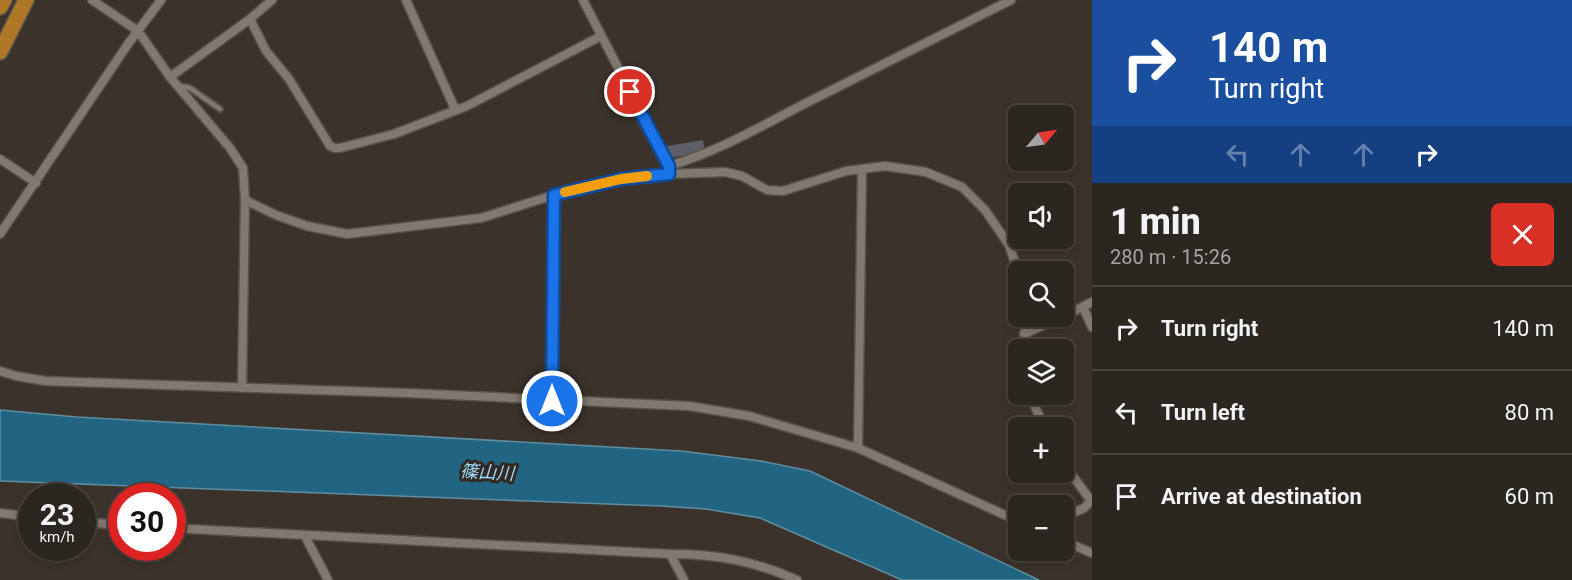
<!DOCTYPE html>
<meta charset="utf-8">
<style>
body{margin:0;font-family:Roboto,"Noto Sans JP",sans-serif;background:#342e29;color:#f1f3f6;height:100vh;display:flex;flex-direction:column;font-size:22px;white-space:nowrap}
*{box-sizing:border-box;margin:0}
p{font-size:20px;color:#a6a5a5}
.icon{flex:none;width:33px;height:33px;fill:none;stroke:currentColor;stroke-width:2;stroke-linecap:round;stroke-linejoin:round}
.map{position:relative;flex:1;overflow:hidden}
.sheet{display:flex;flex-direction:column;background:#2c2620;width:480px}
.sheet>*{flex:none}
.banner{background:#1a4fa0;color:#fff;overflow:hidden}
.needle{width:39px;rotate:61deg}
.controls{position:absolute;left:1008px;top:105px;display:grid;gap:12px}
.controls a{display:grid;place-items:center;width:66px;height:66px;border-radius:9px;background:#2c2620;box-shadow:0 3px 9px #0003,0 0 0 2px #48433e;font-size:30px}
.speed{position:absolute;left:18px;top:483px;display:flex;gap:12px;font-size:30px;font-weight:700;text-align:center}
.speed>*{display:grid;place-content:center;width:78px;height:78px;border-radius:50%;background:#2c2620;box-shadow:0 3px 9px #0003,0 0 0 2px #48433e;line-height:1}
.speed small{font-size:15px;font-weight:400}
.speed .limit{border:9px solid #d22;background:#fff;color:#111}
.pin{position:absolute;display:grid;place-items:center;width:51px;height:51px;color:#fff;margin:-26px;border:3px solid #fff;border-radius:50%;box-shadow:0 2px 6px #0007}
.me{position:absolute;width:66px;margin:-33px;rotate:0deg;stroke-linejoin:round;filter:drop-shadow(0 0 4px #0008)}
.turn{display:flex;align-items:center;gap:21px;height:126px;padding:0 18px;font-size:27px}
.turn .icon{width:78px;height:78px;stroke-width:2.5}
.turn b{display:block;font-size:42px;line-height:51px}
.lanes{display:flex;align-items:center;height:57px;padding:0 18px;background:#0003;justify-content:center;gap:30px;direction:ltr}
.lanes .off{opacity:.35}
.round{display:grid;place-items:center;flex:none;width:63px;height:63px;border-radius:9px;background:#342e29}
.summary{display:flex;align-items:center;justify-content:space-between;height:102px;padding:0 18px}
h1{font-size:36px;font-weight:800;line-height:45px}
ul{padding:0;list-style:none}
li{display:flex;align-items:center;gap:18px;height:84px;padding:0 18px;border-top:2px solid #48433e}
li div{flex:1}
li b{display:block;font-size:22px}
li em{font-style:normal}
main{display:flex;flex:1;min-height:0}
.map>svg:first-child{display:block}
.water{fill:#226582;stroke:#5f8d9f;stroke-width:1.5}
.building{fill:#5e5e69}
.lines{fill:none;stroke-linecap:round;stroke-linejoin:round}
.lane-casing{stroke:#57514a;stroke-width:8}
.street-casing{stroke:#57514a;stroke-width:11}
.highway-casing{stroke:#57514a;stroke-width:18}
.lane{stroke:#81786f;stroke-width:4.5}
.street{stroke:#81786f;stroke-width:8}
.highway{stroke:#ae7726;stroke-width:15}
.route-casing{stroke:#114b97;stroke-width:15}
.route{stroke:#1a73e8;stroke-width:10}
.slow{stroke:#f59e0b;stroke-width:10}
.labels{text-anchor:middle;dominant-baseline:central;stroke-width:6;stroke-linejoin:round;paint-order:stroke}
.water-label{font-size:18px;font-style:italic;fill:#9cdcfc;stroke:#312922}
</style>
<main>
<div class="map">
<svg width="1092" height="580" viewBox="0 0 1092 580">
<rect width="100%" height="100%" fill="#3b332b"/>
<path class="water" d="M0 410 77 417 681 451 761 461 810 471 1039 580H902L760 518 706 509 661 506 0 481Z"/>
<path class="building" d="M703 140 705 152 669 158 667 146Z"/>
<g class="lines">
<defs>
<path id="lane" d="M179 86 190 88 220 109"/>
<g id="street">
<path d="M92 0 138 31 170 77 230 148 243 168 245 200 242 388"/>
<path d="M406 0 455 109"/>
<path d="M583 0 669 166V171"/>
<path d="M250 19 266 51 289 79 330 146 334 148H340L394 134 467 106 601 36"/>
<path d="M170 77 250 19 272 0"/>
<path d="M0 159 36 183"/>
<path d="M669 166C722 150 761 126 810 101 877 68 944 34 1011 0"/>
<path d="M245 200 276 215 307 226 347 234 481 218 554 195 621 179 669 174 725 172 742 176 767 190 783 191 846 171 885 166 926 172 962 187 985 210 1009 245 1018 272"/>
<path d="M0 234 128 44 161 0"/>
<path d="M1083 307 1092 327"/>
<path d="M1064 316 1092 302"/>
<path d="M1024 334 1063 316"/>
<path d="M1024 350 1026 316"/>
<path d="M0 371 16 376 46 381 407 393 689 406 749 416 858 448 1018 521"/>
<path d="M1029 394 1045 428"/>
<path d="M552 401 554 195"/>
<path d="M858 448 862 169"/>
<path d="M1064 464 1091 501 1084 508 1064 517"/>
<path d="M0 513 32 517"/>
<path d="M82 522 122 525"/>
<path d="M172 528 670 554C717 554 754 561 797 580"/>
<path d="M305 536 328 580"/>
<path d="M1064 541 1092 553"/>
<path d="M670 554 684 580"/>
</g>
<g id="highway">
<path d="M0 7 4 0"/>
<path d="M0 52 26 0"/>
</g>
</defs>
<use href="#lane" class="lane-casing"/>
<use href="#street" class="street-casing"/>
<use href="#highway" class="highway-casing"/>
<use href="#lane" class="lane"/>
<use href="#street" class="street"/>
<use href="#highway" class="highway"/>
</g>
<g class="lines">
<defs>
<path id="route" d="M552 401 554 195 621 179 669 174V166L630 92"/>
</defs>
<use href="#route" class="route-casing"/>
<use href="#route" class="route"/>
<path class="slow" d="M565 192 621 179 647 176"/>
</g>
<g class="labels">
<g class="water-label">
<text transform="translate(487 472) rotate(3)">篠山川</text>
</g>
</g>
</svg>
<div class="controls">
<a><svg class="needle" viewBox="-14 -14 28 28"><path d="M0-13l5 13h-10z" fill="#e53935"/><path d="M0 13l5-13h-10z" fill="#a6a5a5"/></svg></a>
<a><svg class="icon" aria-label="sound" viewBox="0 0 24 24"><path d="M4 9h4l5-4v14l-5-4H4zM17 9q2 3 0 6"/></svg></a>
<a><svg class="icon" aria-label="search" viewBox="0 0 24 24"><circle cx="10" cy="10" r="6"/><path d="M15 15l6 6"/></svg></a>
<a><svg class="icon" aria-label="layers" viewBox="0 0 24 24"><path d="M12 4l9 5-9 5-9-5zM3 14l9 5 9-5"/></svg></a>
<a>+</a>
<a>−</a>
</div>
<div class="speed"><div>23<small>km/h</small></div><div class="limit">30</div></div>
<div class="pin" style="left:630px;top:92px;background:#d93025"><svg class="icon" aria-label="arrive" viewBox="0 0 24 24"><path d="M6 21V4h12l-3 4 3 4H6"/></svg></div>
<svg class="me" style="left:552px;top:401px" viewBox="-20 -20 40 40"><circle r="17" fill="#1a73e8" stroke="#fff" stroke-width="3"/><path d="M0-11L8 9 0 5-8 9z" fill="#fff"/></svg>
</div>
<section class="sheet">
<div class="banner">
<div class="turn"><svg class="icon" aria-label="right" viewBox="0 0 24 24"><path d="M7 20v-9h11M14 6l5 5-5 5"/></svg><div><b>140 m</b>Turn right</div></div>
<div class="lanes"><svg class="icon off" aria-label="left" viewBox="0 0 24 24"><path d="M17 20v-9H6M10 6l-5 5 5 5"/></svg><svg class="icon off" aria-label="ahead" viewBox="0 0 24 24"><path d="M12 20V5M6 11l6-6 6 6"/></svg><svg class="icon off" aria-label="ahead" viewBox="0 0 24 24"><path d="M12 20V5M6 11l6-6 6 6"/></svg><svg class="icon" aria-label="right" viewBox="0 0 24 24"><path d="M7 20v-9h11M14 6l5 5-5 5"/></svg></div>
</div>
<div class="summary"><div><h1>1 min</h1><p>280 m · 15:26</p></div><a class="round" style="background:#d93025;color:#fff"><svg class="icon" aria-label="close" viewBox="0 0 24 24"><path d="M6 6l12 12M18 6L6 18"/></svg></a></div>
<ul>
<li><svg class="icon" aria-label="right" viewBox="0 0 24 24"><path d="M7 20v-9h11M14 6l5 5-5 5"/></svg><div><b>Turn right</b></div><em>140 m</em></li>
<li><svg class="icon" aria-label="left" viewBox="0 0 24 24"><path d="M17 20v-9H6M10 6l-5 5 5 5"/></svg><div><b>Turn left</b></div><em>80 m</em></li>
<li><svg class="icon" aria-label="arrive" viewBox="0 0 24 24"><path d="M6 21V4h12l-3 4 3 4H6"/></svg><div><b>Arrive at destination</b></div><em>60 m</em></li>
</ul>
</section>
</main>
